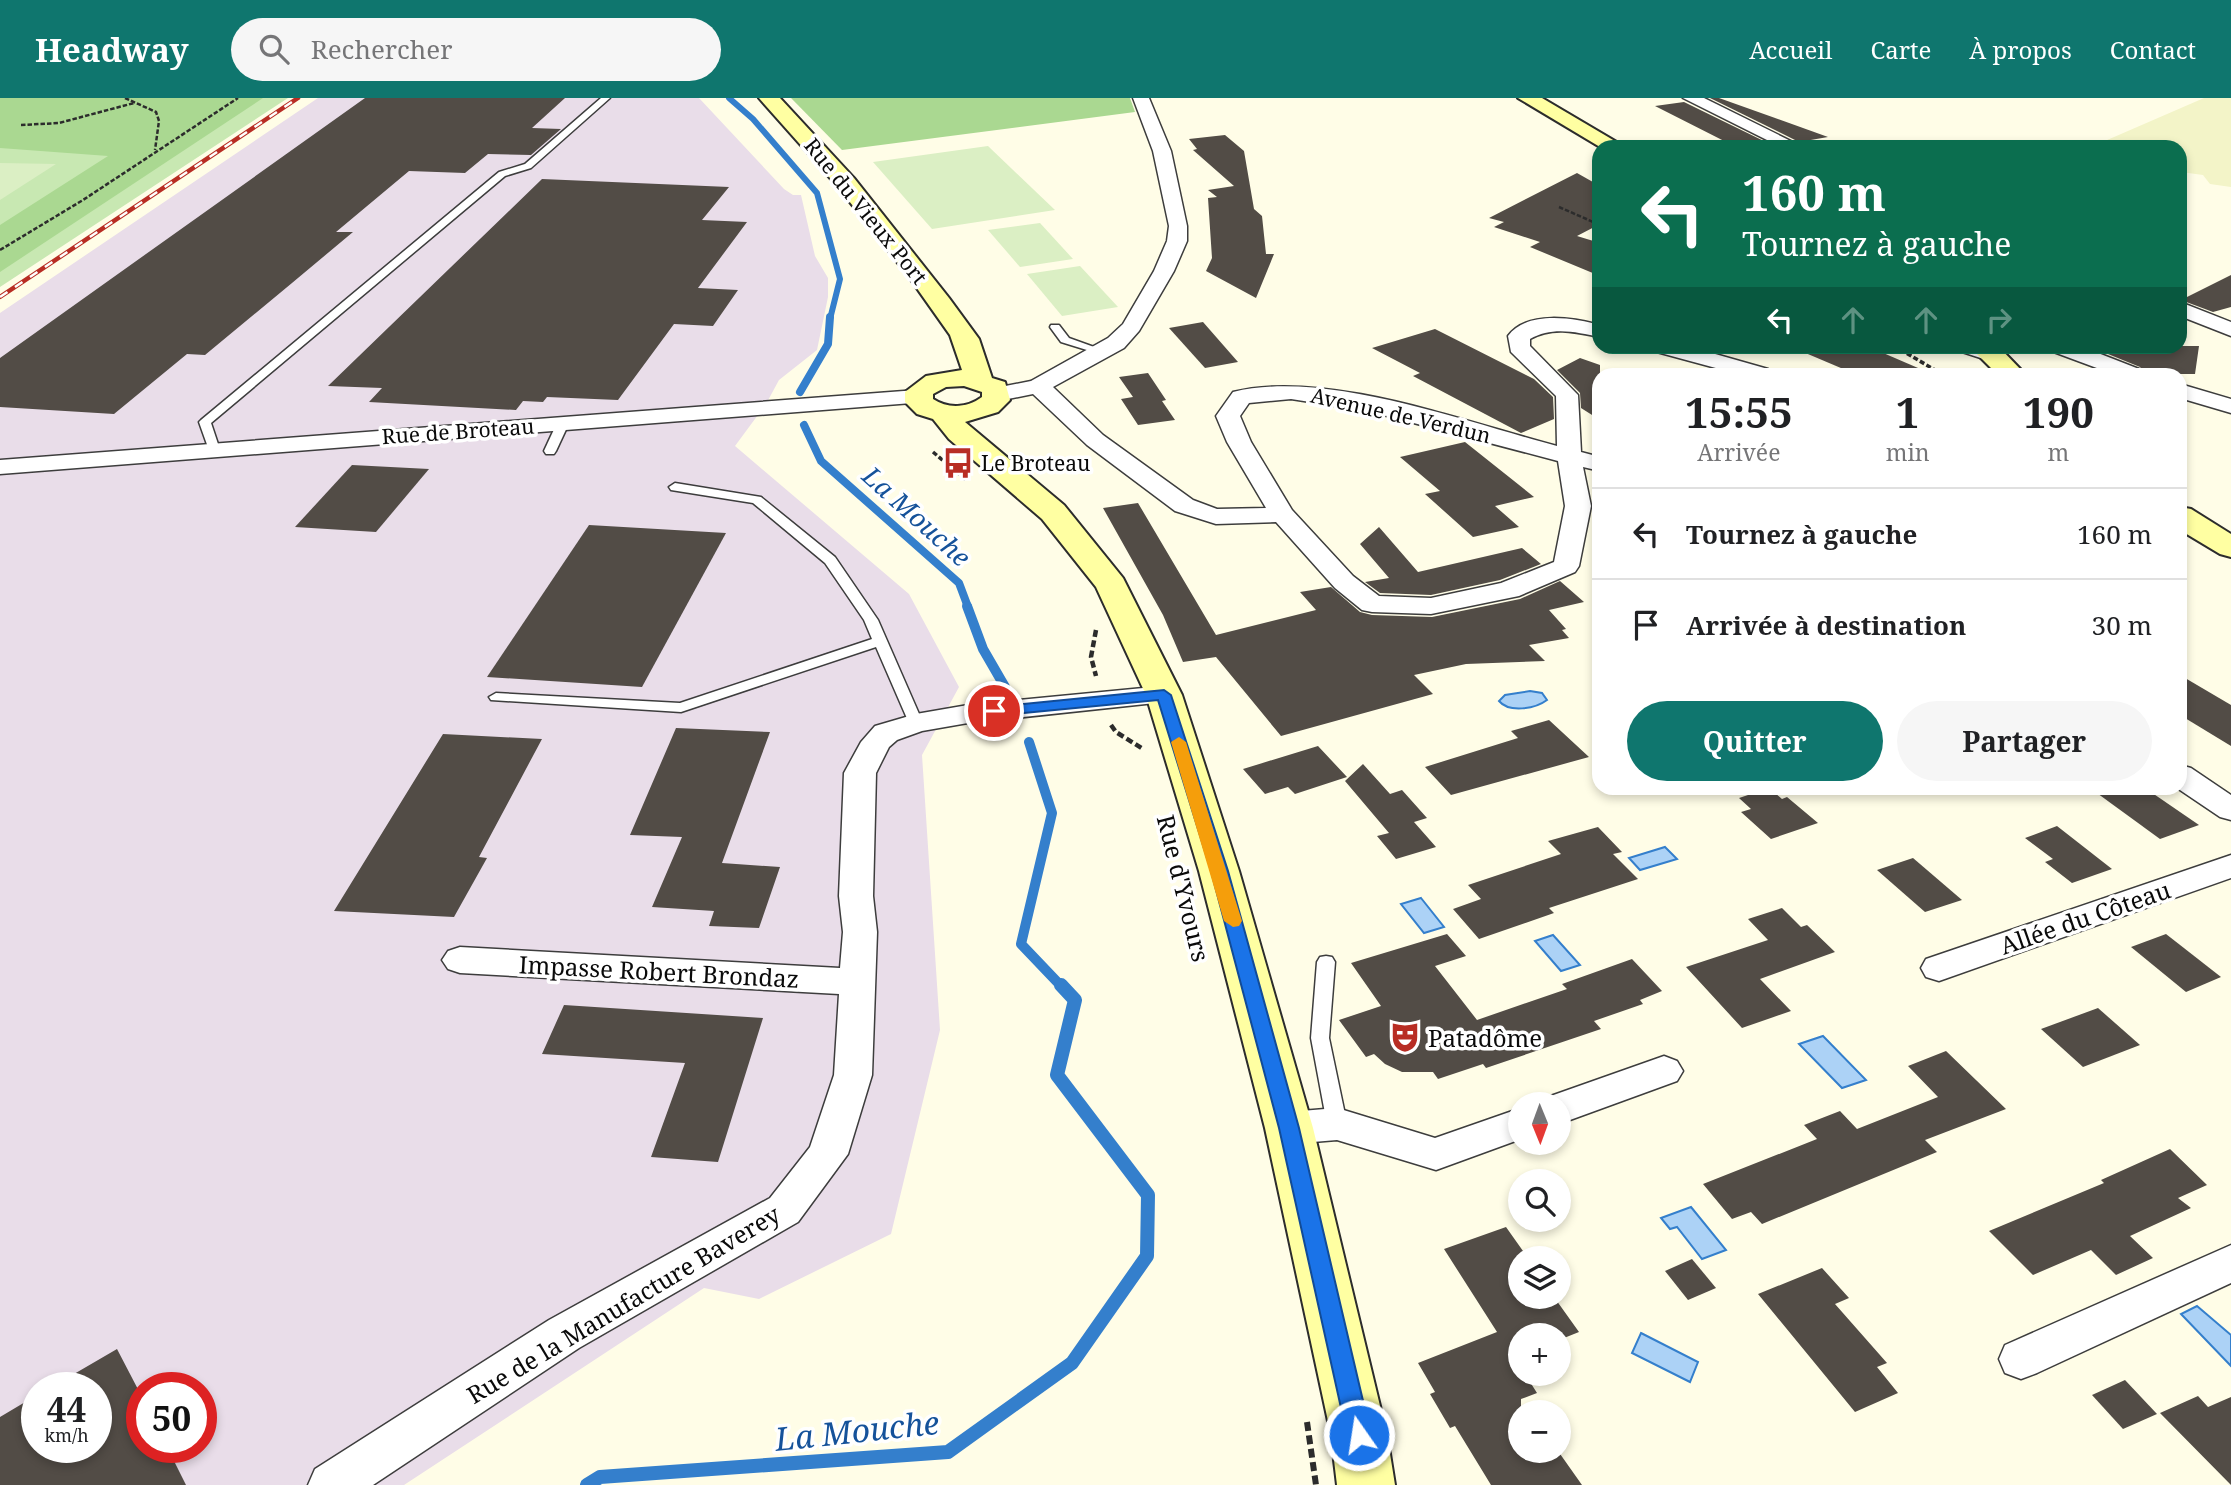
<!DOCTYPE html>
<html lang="fr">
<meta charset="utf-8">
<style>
body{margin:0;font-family:"Noto Serif",serif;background:#f6f6f6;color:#202124;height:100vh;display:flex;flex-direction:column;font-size:26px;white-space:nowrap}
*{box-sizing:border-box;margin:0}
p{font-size:23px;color:#757577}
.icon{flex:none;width:38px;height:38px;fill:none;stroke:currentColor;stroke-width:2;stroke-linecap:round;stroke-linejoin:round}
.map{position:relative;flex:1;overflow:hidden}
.drawer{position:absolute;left:1592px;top:270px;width:595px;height:427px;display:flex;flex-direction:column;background:#fff;border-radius:21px;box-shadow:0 4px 10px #0003}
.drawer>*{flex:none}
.guide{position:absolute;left:1592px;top:42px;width:595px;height:214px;border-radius:21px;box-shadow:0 4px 10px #0003;background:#0b6e4f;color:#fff;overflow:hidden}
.needle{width:46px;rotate:179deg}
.controls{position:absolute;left:1508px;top:994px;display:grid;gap:14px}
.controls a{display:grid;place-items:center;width:63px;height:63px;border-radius:50%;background:#fff;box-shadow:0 4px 10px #0003;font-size:35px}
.speed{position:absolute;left:21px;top:1274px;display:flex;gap:14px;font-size:35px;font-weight:700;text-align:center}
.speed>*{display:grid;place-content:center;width:91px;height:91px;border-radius:50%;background:#fff;box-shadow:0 4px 10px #0003;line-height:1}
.speed small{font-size:18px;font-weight:400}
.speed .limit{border:10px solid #d22;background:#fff;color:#111}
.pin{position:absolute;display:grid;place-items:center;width:60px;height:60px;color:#fff;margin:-30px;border:4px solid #fff;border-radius:50%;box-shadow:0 2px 7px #0007}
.me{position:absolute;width:77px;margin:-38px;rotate:347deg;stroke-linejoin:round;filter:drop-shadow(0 0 5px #0008)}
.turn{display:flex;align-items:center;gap:24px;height:147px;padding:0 35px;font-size:32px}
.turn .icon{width:91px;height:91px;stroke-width:2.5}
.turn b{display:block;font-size:49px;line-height:60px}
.lanes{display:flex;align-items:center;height:66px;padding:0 35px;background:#0003;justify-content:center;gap:35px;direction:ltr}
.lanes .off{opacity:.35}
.eta{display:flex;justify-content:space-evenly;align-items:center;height:119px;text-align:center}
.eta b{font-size:42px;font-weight:700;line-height:49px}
.action{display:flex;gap:14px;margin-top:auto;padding:14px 35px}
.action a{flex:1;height:80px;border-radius:42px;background:#0f766e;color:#fff;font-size:28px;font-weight:700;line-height:80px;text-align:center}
.action a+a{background:#f6f6f6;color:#202124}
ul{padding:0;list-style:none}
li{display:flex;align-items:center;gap:21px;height:91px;padding:0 35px;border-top:2px solid #e0e0e0}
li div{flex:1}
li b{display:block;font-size:26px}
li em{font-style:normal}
header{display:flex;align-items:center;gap:42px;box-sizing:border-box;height:98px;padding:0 35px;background:#0f766e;color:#fff}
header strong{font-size:33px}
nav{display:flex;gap:38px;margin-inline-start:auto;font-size:24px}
.search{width:490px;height:63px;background:#f6f6f6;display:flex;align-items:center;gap:18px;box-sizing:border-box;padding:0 24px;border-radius:38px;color:#757577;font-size:26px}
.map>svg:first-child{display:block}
.industrial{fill:#e9dde9;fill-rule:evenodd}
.farmland{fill:#f3f4c8}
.green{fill:#c8e8b2}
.forest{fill:#aad891}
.pitch{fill:#dbefc4}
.water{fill:#acd2f6;stroke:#347fcc;stroke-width:2}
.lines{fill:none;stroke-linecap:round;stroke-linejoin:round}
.stream-far3{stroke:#347fcc;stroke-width:6}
.stream-far2{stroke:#347fcc;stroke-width:8}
.stream-far1{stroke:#347fcc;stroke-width:10}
.stream{stroke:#347fcc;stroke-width:14}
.building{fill:#524c46}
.lane-casing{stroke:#3d3d3d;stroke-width:3}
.street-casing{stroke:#3d3d3d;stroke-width:3}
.secondary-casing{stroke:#2c2c2c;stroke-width:4}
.path-far3{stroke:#2c2c2c;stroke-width:2.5;stroke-dasharray:4.5 2;stroke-linecap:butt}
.path-far2{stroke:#2c2c2c;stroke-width:3.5;stroke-dasharray:5 2.5;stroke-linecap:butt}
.path-far1{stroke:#2c2c2c;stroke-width:4.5;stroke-dasharray:7 3.5;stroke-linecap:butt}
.path{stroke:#2c2c2c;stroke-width:6;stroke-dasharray:9 4.5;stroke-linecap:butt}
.lane{fill:#fff;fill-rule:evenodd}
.street{fill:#fff;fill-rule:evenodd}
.secondary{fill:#ffffa2;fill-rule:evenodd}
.rail-casing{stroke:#b82d24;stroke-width:4.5}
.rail{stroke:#fff;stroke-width:2.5;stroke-dasharray:9;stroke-linecap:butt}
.route{fill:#1a73e8;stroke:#114b97;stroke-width:2}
.slow{fill:#f59e0b}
.labels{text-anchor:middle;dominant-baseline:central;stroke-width:7;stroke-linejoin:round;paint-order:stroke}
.far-street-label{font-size:21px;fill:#0a0a0a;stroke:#fff}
.far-poi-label{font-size:21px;fill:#0a0a0a;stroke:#fff;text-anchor:start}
.street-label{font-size:24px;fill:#0a0a0a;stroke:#fff}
.poi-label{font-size:24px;fill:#0a0a0a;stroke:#fff;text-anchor:start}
.water-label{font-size:26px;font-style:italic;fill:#15529a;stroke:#fff}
.near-water-label{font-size:32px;font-style:italic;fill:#15529a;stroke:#fff}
</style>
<header>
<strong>Headway</strong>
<div class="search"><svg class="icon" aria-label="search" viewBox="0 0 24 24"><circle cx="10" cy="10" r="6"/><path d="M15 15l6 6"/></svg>Rechercher</div>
<nav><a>Accueil</a><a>Carte</a><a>À propos</a><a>Contact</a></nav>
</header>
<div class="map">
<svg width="2231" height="1387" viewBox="0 0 2231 1387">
<rect width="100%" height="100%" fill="#fffde7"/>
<path class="industrial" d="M318 0H699L784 91 793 97H801L815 158 828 180V199L817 252 779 282 766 306 735 348 909 496 959 589 922 657 940 932 891 1136 759 1201 704 1190 404 1387H0V215ZM37 1290H96V1349H37ZM142 1290H201V1349H142Z"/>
<path class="farmland" d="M2204 0H2231V89L2210 86 2203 77 2181 74 2180 49H2091Z"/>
<path class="green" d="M0 0H288L0 189Z"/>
<g class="forest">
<path d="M0 0H263L0 174V127L108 58 0 50Z"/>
<path d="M791 0H1130L1135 14 842 52Z"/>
</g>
<g class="pitch">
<path d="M988 48 1055 112 932 131 873 64Z"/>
<path d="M0 65 56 66 0 102Z"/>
<path d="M1040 125 1073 161 1020 169 988 132Z"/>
<path d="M1080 168 1118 209 1062 218 1027 176Z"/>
</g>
<g class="water">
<path d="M1530 593 1542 595 1547 602C1535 611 1509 615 1499 603L1505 597Z"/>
<path d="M1665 749 1677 761 1640 772 1629 760Z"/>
<path d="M1421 800 1444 829 1424 835 1401 806Z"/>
<path d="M1553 837 1580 867 1561 873 1535 843Z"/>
<path d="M1823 938 1866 982 1842 990 1799 946Z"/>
<path d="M1691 1109 1726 1152 1702 1161 1677 1129 1670 1131 1661 1120Z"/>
<path d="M2197 1208 2231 1237V1268L2181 1216Z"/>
<path d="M1641 1235 1698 1264 1690 1284 1632 1255Z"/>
</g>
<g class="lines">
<path class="stream-far3" d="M729 0 753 21 817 95 840 181 830 221"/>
<g class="stream-far2">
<path d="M800 294 828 246 830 219"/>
<path d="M804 327 821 363 959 485 968 509"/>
</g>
<g class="stream-far1">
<path d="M967 508 983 551 1005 589"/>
<path d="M1029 644 1052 715 1021 846 1062 889"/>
</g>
<path class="stream" d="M587 1387 600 1379 948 1354 1072 1265 1147 1158 1148 1097 1057 977 1075 902 1061 887"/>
</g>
<g class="building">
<path d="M365 0H565L532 30 561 31 531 57 488 56 465 75 409 73 336 134H353L292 185 205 257 187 256 114 316 0 309V260Z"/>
<path d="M1710 0H1719L1828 39 1799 44Z"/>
<path d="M1684 4 1774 48 1760 44 1732 47 1655 8Z"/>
<path d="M1225 37 1244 53 1254 111 1262 118 1266 156H1274L1256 200 1206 173 1212 160 1208 100 1217 99 1208 92 1234 88 1193 52 1197 51 1189 41Z"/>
<path d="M1577 75 1600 88V126L1577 138 1600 145V178L1530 149 1540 144 1494 129 1504 124 1489 120Z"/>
<path d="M542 81 729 89 702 122 747 124 698 190 738 192 713 228 674 226 618 302 547 299 543 304 523 303 516 312 369 304 382 290 328 288Z"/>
<path d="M2231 177V209L2213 214 2181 202Z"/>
<path d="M1203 224 1238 264 1205 270 1169 230Z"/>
<path d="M1435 231 1534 281 1553 299 1554 321 1521 335 1413 278 1420 275 1372 250Z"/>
<path d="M1789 248H1867L1932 276H1855Z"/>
<path d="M2119 248H2199L2195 276H2145L2140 269 2108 256Z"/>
<path d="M1580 260 1600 267V322L1581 310 1580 295 1557 272Z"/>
<path d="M1148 275 1166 302 1162 303 1175 322 1138 327 1121 301 1133 299 1119 279Z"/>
<path d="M1465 344 1534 399 1495 408 1519 429 1473 439 1425 396 1440 393 1400 359Z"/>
<path d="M352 367 429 371 376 434 295 429Z"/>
<path d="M1138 405 1216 537 1316 512 1300 494 1331 489 1360 514 1372 517 1432 519 1520 501 1560 483 1584 504 1549 512 1566 531 1562 532 1569 540 1529 547 1545 563 1466 566 1414 577 1433 596 1281 638 1216 559 1183 564 1163 517 1103 410Z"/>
<path d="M589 427 726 435 642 589 487 579Z"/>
<path d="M1379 429 1418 474 1522 450 1541 466 1500 482 1431 497 1380 495 1365 484 1389 480 1360 446Z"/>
<path d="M2180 577 2231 607V648L2180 617Z"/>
<path d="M1549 622 1589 659 1451 697 1425 669 1518 640 1511 633Z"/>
<path d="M676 630 770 634 722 765 780 769 759 830 709 828 714 813 652 809 682 739 630 737Z"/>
<path d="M443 636 542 641 479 759 487 760 454 819 334 813Z"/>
<path d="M1318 648 1347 679 1295 696 1288 689 1265 696 1243 671Z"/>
<path d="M1363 666 1390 696 1402 692 1427 720 1414 724 1436 749 1396 761 1377 738 1389 735 1345 683Z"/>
<path d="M1769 690 1782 701 1787 699 1818 725 1771 741 1741 714 1751 711 1739 700Z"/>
<path d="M2090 690H2145L2199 727 2160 741Z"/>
<path d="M2057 728 2112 771 2072 785 2045 764 2053 761 2025 740Z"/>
<path d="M1598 729 1622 754 1613 756 1638 781 1549 810 1554 815 1479 841 1453 811 1481 801 1468 787 1561 756 1548 743Z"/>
<path d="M1913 760 1962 802 1925 814 1877 772Z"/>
<path d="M1782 810 1801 829 1807 827 1835 854 1760 881 1791 913 1742 930 1686 869 1768 842 1748 821Z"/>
<path d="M1447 836 1466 858 1435 868 1477 922 1567 891 1562 886 1632 861 1662 893 1640 902 1643 906 1594 923 1601 931 1486 970 1483 966 1438 981 1433 974H1402L1385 966 1374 956 1366 959 1339 922 1381 908 1351 865Z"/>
<path d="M2166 836 2221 879 2186 894 2131 849Z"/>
<path d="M564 907 763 920 718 1064 651 1059 685 965 542 956Z"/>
<path d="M2098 910 2140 947 2083 969 2041 931Z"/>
<path d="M1946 953 2006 1011 1925 1042 1937 1054 1762 1126 1751 1114 1732 1121 1703 1086 1817 1041 1804 1027 1840 1013 1857 1031 1938 999 1908 968Z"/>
<path d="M2170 1051 2207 1087 2178 1100 2191 1110 2130 1138 2153 1160 2116 1177 2091 1152 2033 1177 1989 1133 2104 1085 2101 1082Z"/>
<path d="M1506 1129 1528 1160H1521V1199H1554L1579 1234 1559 1242V1237H1521V1258L1515 1260 1521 1276H1525L1537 1295 1521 1301V1353H1558L1582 1387H1491L1455 1328 1450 1330 1430 1296 1435 1294 1418 1265 1497 1234 1444 1151Z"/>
<path d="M1692 1161 1716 1190 1688 1202 1665 1173Z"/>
<path d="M1822 1170 1849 1200 1835 1206 1887 1265 1877 1269 1898 1295 1855 1314 1758 1196Z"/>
<path d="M117 1251 142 1299V1349H167L186 1387H0V1319L37 1297V1349H96V1290H50Z"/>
<path d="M2125 1282 2157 1316 2123 1331 2092 1297Z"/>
<path d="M2198 1298 2208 1309 2231 1299V1387L2160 1315Z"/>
</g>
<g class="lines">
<defs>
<g id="lane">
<path d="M601 0H610L531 70 505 78 211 325 220 352 218 355H210L199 324 201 322 499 74 525 66Z"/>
<path d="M1051 227H1059L1069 240 1108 254 1103 257 1061 244 1050 229Z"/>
<path d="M563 322 569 325 556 353 554 356H546L544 353 557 325Z"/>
<path d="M675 385 761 399 835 459 878 522 923 625 921 628H911L909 625 876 549 681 614 491 602 489 599 496 595 680 605 872 541 864 522 825 465 753 405 671 392 669 389Z"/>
<path d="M1326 858 1332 859 1335 864 1329 940 1347 1026 1344 1031 1337 1034 1330 1031 1327 1026 1311 940 1317 864 1320 859Z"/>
</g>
<g id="street">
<path d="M1133 0H1149L1171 53 1187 128V143L1174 173 1139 233 1124 250 1053 289 1103 337 1193 402 1217 411 1266 410 1227 344 1216 318 1233 294C1325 271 1465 324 1557 348L1556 298 1511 254 1508 238C1527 212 1574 220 1600 227V239C1576 234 1552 228 1530 241V248L1578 297 1581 354 1600 359V373L1583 369 1591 408 1579 468 1575 474 1519 498 1431 516 1372 514 1362 512 1335 490 1276 424 1216 426 1175 413 1087 347 1033 296 998 303 990 301 987 296 990 291 1031 283 1108 240 1123 226 1154 173 1167 143 1169 128 1153 53ZM1291 301 1368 313 1558 363 1565 408 1554 464 1501 485 1431 500 1379 498 1353 478 1292 412 1251 344 1240 318 1249 305Z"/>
<path d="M1683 0H1704L1803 49H1781Z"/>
<path d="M2180 204 2231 224V238L2180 218Z"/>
<path d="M1651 248H1687L1768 271 1771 276H1738L1653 253Z"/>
<path d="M1957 248H1988L2004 258 1993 264 1959 253Z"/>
<path d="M2049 248H2080L2139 271 2142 276H2113L2051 253Z"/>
<path d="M2180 286 2231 301V315L2180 300Z"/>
<path d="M917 292 928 299 925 304 0 376V362Z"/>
<path d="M1164 588 1174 591 1179 597 1174 603 968 625 922 633 897 642 889 649 876 675 873 798 877 834 872 977 848 1056 798 1124 579 1250 373 1387H308L315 1371 549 1222 770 1100 810 1049 834 977 839 896 460 875 448 871 442 862 448 853 460 849 840 870 843 834 839 798 844 675 861 644 875 628 916 616 968 607Z"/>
<path d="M2180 667 2191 670 2231 697V722L2220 719 2177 690H2180Z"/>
<path d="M2231 757V780L1939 883 1926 879 1921 870 1926 861Z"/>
<path d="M1664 958 1677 963 1683 973 1677 983 1559 1026V1006H1542L1545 1000Z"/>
<path d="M1337 1010 1435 1040 1521 1010V1041L1436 1072 1337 1042 1289 1046 1275 1041 1269 1030 1275 1019 1289 1014Z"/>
<path d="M2231 1147V1185L2037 1275 2021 1281 2005 1275 1999 1261 2005 1247Z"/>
</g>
<g id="secondary">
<path d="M759 0H780L854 80 949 200 979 241 992 280 1005 284 1010 302 998 314 965 324 1064 407 1123 480 1182 597 1239 773 1313 1030 1387 1337 1395 1387H1337L1331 1337 1265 1030 1199 773 1146 597 1096 489 1042 421 949 341 933 321 917 316 905 304V294L926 278 962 272 950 237 909 179 838 89ZM964 288 982 294V299C967 310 948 311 933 301V296L946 289Z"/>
<path d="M1518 0H1542L1625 49H1600Z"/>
<path d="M1969 248H1998L2025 276H1997Z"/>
<path d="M2180 409 2191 411 2231 436V459L2220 456 2180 432Z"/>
</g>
</defs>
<use href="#lane" class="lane-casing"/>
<use href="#street" class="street-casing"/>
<use href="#secondary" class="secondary-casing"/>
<g class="path-far3">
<path d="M125 0 156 14 159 23 155 52"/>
<path d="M21 27 59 25 134 5"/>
<path d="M1559 109 1600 127"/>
<path d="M0 152 83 102 238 0"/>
</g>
<g class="path-far2">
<path d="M1894 248 1942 276"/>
<path d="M933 354 966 382"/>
</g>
<g class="path-far1">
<path d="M1096 532 1091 559 1096 578"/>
<path d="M1111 627 1116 634 1143 651"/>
</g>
<path class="path" d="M1307 1324 1316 1387"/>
<use href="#lane" class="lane"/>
<use href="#street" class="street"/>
<use href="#secondary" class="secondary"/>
<defs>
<path id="rail" d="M0 199 298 0"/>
</defs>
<use href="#rail" class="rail-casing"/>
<use href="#rail" class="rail"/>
</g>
<path class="route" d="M1164 592 1171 597 1228 773 1299 1030 1371 1337 1367 1345 1359 1348 1351 1345 1347 1337 1279 1030 1211 773 1158 602 994 618 987 613 994 609Z"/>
<path class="slow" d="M1179 639 1186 644 1242 823 1239 828 1233 829 1224 823 1171 644Z"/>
<defs>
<symbol id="bus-bare" viewBox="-9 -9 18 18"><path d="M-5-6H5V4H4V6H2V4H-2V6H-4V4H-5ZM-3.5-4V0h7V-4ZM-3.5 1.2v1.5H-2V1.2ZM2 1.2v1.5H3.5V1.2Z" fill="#b82d24" stroke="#fff" stroke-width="2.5" paint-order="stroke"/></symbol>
<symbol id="theatre-bare" viewBox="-9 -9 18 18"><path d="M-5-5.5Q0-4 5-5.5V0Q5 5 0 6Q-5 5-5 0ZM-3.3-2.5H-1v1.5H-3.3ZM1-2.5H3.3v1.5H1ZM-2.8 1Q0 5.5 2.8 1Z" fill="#b82d24" stroke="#fff" stroke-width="2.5" paint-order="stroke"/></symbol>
</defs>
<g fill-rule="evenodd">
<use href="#bus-bare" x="936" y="343" width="44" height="44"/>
<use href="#theatre-bare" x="1383" y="917" width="44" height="44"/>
</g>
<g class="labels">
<g class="far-street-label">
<text transform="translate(866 113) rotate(51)">Rue du Vieux Port</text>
<text transform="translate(1401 317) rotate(13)">Avenue de Verdun</text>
<text transform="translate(458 333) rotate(-4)">Rue de Broteau</text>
</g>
<g class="far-poi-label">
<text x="981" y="365">Le Broteau</text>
</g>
<g class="street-label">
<text transform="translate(1184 790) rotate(76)">Rue d'Yvours</text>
<text transform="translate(2085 819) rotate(-19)">Allée du Côteau</text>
<text transform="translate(659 873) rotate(3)">Impasse Robert Brondaz</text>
<text transform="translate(623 1206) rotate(-31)">Rue de la Manufacture Baverey</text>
</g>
<g class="poi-label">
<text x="1428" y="939">Patadôme</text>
</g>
<g class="water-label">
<text transform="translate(917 418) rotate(42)">La Mouche</text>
</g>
<g class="near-water-label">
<text transform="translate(857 1332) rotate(-6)">La Mouche</text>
</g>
</g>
</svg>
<div class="controls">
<a><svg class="needle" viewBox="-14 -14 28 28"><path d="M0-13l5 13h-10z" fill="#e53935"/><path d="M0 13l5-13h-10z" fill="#757577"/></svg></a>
<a><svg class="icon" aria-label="search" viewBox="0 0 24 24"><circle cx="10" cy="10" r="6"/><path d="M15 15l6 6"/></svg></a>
<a><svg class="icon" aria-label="layers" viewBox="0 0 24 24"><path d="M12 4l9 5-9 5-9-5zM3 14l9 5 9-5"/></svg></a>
<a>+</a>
<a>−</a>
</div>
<div class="speed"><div>44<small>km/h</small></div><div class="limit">50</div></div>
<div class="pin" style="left:994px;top:613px;background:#d93025"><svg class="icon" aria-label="arrive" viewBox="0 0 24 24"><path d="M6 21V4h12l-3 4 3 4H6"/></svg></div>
<svg class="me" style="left:1359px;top:1337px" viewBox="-20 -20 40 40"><circle r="17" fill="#1a73e8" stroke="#fff" stroke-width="3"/><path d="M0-11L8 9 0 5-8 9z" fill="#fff"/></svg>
<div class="guide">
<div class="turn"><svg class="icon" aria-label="left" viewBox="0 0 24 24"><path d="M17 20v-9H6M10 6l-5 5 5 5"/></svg><div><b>160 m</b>Tournez à gauche</div></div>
<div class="lanes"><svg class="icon" aria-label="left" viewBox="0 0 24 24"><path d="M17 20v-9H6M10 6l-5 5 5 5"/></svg><svg class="icon off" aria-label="ahead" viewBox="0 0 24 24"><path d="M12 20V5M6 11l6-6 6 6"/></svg><svg class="icon off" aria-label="ahead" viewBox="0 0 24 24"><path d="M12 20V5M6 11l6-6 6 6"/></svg><svg class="icon off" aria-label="right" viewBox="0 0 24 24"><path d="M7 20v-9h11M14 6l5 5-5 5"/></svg></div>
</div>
<section class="drawer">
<div class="eta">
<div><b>15:55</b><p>Arrivée</p></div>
<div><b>1</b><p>min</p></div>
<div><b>190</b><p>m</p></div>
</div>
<ul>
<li><svg class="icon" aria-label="left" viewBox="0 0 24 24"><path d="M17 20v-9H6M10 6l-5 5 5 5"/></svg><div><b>Tournez à gauche</b></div><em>160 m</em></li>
<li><svg class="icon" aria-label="arrive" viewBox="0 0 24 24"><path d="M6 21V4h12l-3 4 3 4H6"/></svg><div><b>Arrivée à destination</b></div><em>30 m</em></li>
</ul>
<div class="action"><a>Quitter</a><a>Partager</a></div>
</section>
</div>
